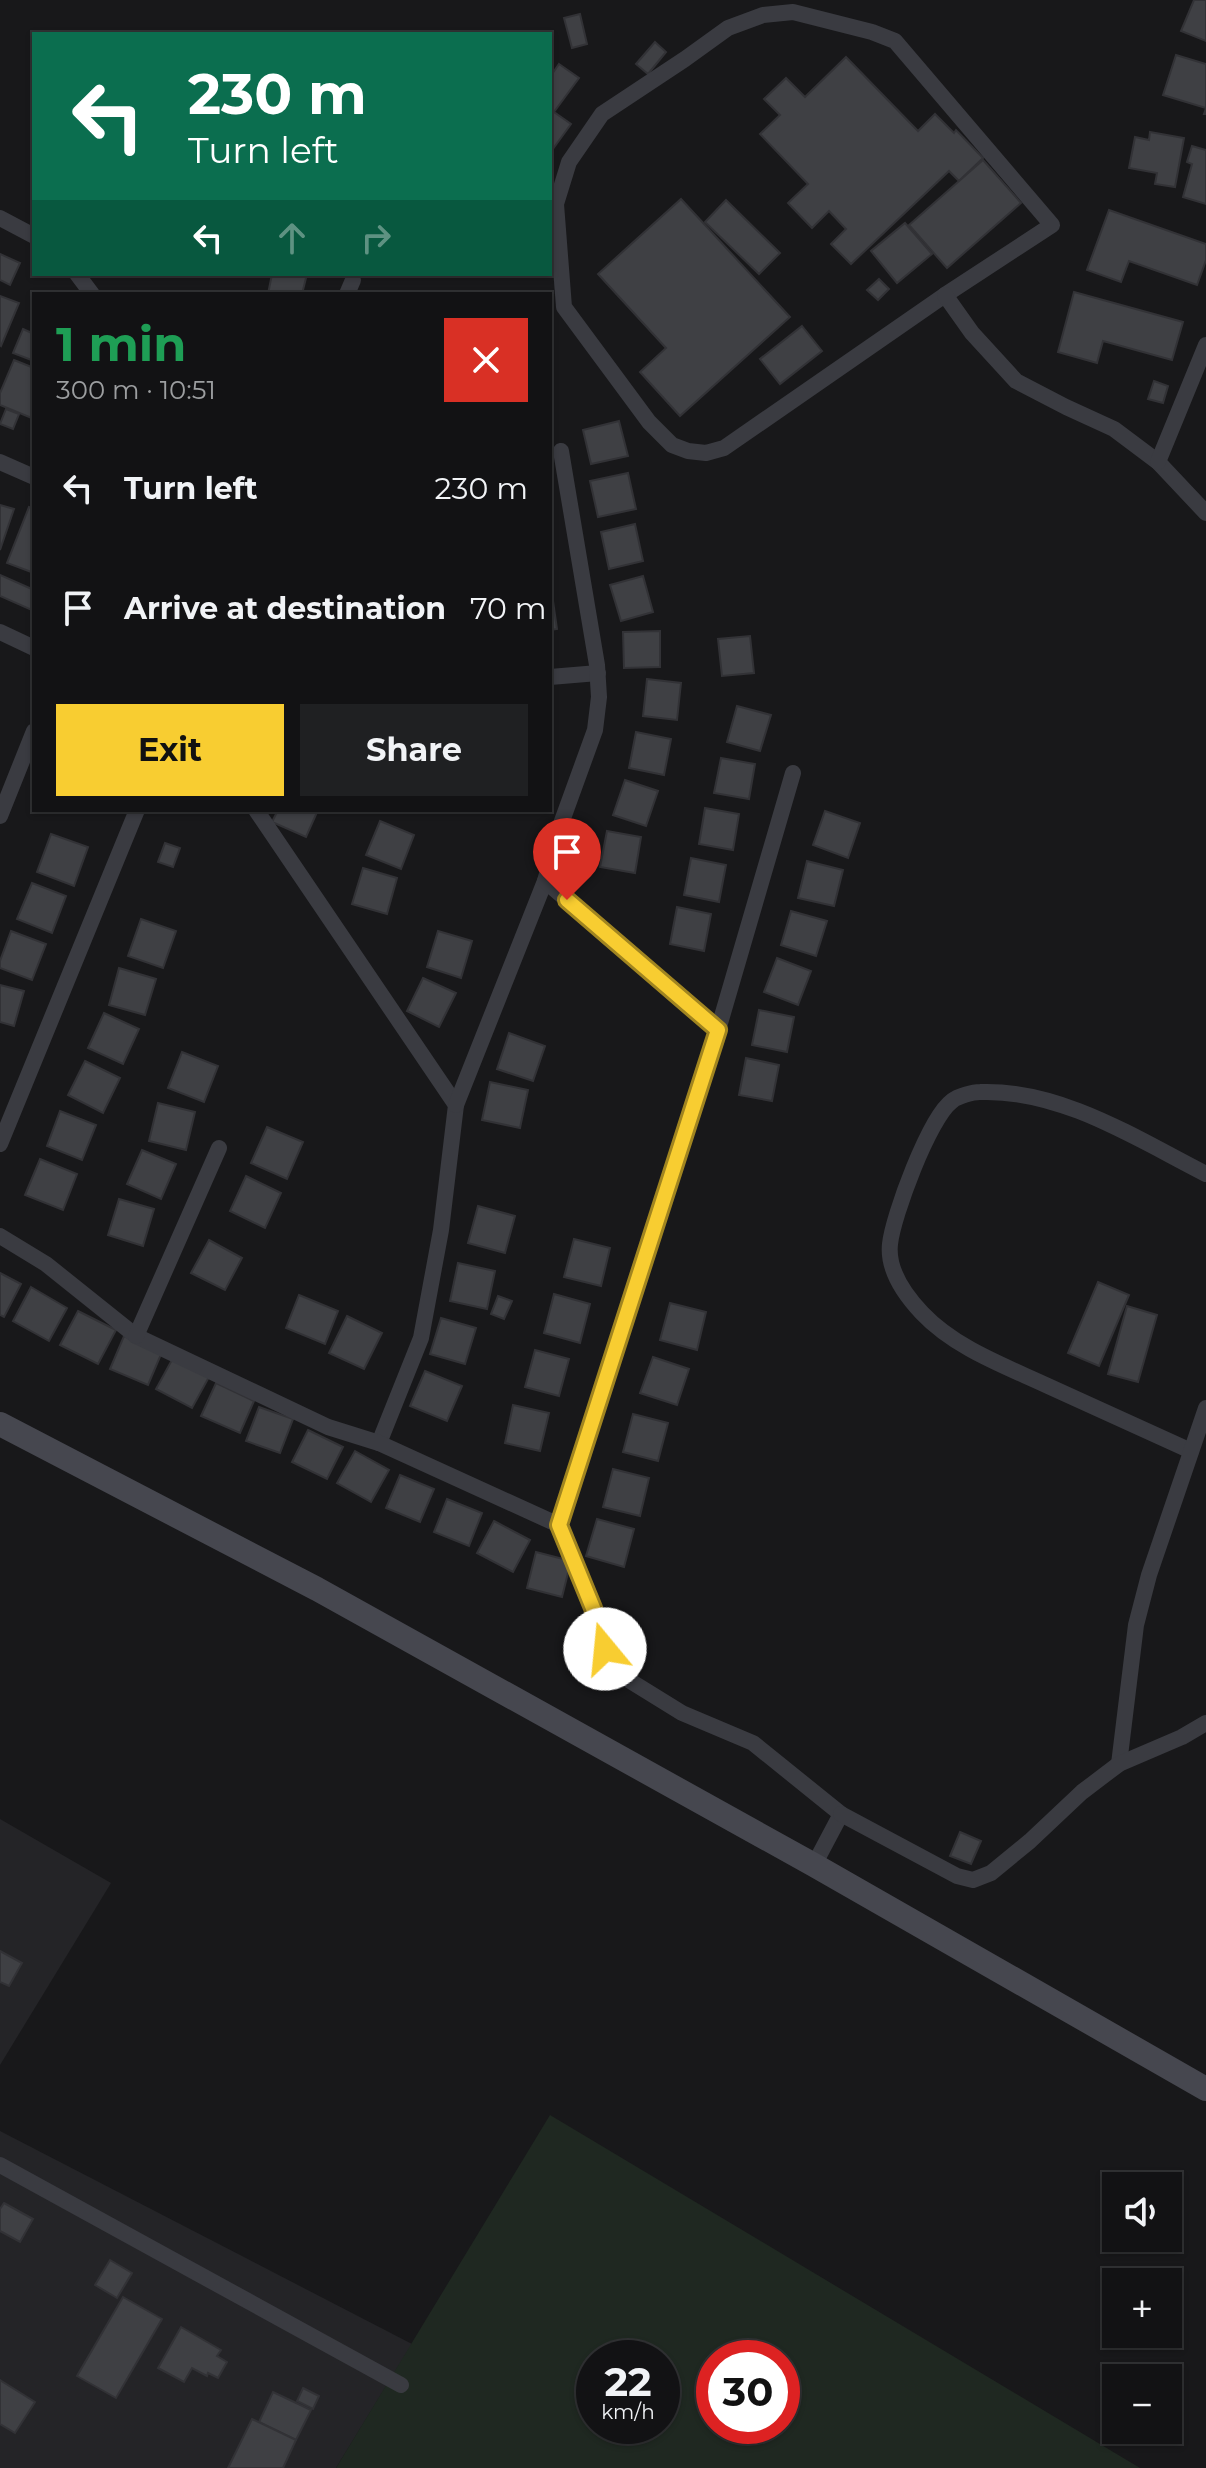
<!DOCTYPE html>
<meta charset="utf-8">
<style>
body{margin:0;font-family:Montserrat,sans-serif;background:#1f2022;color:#f1f3f6;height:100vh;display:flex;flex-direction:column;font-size:30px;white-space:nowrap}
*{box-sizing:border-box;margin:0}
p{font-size:26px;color:#9c9ea0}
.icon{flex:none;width:44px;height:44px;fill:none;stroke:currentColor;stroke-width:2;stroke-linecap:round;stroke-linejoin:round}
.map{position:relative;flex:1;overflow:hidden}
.details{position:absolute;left:32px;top:292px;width:520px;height:520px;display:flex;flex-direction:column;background:#121214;border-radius:0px;box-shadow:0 2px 6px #0004,0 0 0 2px #313234}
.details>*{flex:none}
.hud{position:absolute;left:32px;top:32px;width:520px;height:244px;border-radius:0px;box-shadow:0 2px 6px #0004,0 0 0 2px #313234;background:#0b6e4f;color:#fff;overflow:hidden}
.fabs{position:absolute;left:1102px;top:2172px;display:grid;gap:16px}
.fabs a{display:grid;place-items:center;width:80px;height:80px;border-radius:0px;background:#121214;box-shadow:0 2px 6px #0004,0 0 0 2px #313234;font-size:40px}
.speed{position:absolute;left:576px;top:2340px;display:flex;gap:16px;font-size:40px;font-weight:700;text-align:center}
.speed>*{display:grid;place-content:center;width:104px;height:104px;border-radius:50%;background:#121214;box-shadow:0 2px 6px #0004,0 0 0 2px #313234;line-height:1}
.speed small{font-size:20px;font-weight:400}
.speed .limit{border:12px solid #d22;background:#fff;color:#111}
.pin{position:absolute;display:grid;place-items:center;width:68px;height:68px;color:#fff;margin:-82px -34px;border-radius:50% 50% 50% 0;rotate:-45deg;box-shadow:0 0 8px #0007}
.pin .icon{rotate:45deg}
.me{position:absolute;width:88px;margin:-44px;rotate:343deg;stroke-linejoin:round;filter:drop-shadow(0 0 6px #0008)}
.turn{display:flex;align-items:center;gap:28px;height:168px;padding:0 24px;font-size:36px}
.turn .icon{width:104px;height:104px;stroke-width:2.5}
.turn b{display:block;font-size:56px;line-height:68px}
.lanes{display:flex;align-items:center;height:76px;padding:0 24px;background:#0003;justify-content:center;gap:40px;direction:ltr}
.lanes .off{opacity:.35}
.round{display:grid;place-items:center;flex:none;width:84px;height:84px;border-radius:0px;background:#1f2022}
.headline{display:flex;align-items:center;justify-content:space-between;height:136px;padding:0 24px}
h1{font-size:48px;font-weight:700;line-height:60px;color:#1e9e55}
.primary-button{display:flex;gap:16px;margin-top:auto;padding:16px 24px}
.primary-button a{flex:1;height:92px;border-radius:0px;background:#f8cd31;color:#111;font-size:32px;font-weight:700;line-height:92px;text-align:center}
.primary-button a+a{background:#1f2022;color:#f1f3f6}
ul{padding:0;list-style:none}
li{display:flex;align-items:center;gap:24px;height:120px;padding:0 24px}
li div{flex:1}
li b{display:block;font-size:30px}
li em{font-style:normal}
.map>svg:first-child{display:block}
.built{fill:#242427}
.green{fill:#1f2821;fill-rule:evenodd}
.building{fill:#3f4044;stroke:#323236;stroke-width:2}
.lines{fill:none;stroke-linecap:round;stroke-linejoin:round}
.street{stroke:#3a3b41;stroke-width:16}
.secondary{stroke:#46474f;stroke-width:24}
.route-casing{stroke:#a18520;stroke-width:20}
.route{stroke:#f8cd31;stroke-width:14}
</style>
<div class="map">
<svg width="1206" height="2468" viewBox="0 0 1206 2468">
<rect width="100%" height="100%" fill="#18181a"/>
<g class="built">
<path d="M0 1819 111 1883 0 2065Z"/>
<path d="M0 2131 412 2344 336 2468H0Z"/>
</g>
<path class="green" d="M550 2115 1140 2468H336ZM594 2358H662V2426H594ZM714 2358H782V2426H714Z"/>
<g class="building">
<path d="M1194 0H1206V41L1181 31Z"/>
<path d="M580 14 587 44 572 48 564 18Z"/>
<path d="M655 42 666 52 648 74 636 64Z"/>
<path d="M1176 55 1206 64V114H1204L1206 108 1163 95Z"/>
<path d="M846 57 918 131 935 114 954 133 956 130 983 158 959 181 949 171 851 264 831 244 846 229 829 211 812 228 788 203 808 184 760 134 780 115 764 99 786 78 805 97Z"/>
<path d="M559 64 579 78 554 112 571 124 550 153V77Z"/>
<path d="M1150 132 1184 138 1175 187 1155 184 1157 173 1129 168 1135 137 1149 140Z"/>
<path d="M1192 146 1206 150V204L1183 197 1192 164 1187 162Z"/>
<path d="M983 160 1021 203 947 268 909 225Z"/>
<path d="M681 199 790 317 680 416 640 372 666 348 598 274Z"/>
<path d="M726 200 780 253 759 274 705 222Z"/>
<path d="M1109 210 1206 244V260L1197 285 1129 261 1121 282 1087 270Z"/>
<path d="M905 223 932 254 897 283 871 251Z"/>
<path d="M0 254 20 263 10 285 0 280Z"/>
<path d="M272 274H307L302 294H268Z"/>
<path d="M879 279 889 289 878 300 867 290Z"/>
<path d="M1074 292 1183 322 1172 360 1103 341 1097 363 1058 352Z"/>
<path d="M0 296 19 303 1 346 0 345Z"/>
<path d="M802 326 822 351 780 384 760 359Z"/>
<path d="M23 329 34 334V361L13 353Z"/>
<path d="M14 360 34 368V419L0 405V393Z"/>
<path d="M1154 381 1168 386 1163 403 1148 399Z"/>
<path d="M6 409 19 414 13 429 0 424Z"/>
<path d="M619 421 628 456 591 464 583 430Z"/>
<path d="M628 473 636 509 598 517 590 481Z"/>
<path d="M0 505 14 509 0 550Z"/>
<path d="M29 507 34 508V573L7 563Z"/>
<path d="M635 524 643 561 609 569 601 532Z"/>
<path d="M0 575 34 590V611L0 596Z"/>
<path d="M643 576 653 612 621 621 610 585Z"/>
<path d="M550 594H552L557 629 550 630Z"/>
<path d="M660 631V667L624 668 623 632Z"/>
<path d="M750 636 754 673 722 676 718 639Z"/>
<path d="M647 679 681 683 677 720 643 716Z"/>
<path d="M737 706 771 715 760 751 727 742Z"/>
<path d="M636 732 671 739 664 775 629 768Z"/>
<path d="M721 758 755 764 749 799 714 793Z"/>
<path d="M625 780 658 791 646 826 613 815Z"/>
<path d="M705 808 739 814 733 850 699 844Z"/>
<path d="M278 810H318L306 837 272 822Z"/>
<path d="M825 811 860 823 848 858 813 845Z"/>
<path d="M380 821 414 835 401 869 366 855Z"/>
<path d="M607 831 641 837 635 873 600 867Z"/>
<path d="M51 834 88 847 74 886 37 872Z"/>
<path d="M165 843 180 848 173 867 158 862Z"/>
<path d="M691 858 726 865 719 902 684 895Z"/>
<path d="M807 861 843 870 834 906 798 898Z"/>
<path d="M363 868 397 878 387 914 352 904Z"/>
<path d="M32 883 66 896 52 933 17 919Z"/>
<path d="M677 907 711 914 704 951 670 944Z"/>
<path d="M791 911 827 921 816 956 781 945Z"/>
<path d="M141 919 176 931 163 968 128 956Z"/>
<path d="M11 931 46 944 32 980 0 968V961Z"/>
<path d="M438 931 472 941 461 978 427 967Z"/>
<path d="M777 958 811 971 798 1005 764 992Z"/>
<path d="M119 968 156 979 145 1015 109 1005Z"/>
<path d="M423 978 456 993 439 1027 407 1011Z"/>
<path d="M0 985 24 991 14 1026 0 1022Z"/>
<path d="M759 1010 794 1017 787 1052 752 1045Z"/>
<path d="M104 1013 139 1029 123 1064 88 1048Z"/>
<path d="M509 1033 545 1046 533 1081 497 1069Z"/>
<path d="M182 1052 218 1066 204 1102 168 1088Z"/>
<path d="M746 1058 779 1065 772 1101 739 1095Z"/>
<path d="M85 1061 120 1078 103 1113 68 1095Z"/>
<path d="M490 1082 528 1090 520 1128 482 1120Z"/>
<path d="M158 1103 195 1112 186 1150 149 1141Z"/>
<path d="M60 1111 96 1125 82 1160 47 1146Z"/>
<path d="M267 1127 303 1142 287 1179 251 1163Z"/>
<path d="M142 1150 176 1164 161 1199 127 1184Z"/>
<path d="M40 1159 77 1174 63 1210 25 1195Z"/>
<path d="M246 1176 281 1193 265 1228 230 1211Z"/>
<path d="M119 1199 154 1209 143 1246 108 1235Z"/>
<path d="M478 1206 515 1216 505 1253 468 1243Z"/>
<path d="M574 1239 610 1248 601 1286 564 1277Z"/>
<path d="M209 1240 242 1258 225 1290 191 1273Z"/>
<path d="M458 1263 495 1271 487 1309 450 1301Z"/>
<path d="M0 1273 21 1284 4 1317 0 1315Z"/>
<path d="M1098 1282 1129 1295 1099 1366 1068 1353Z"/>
<path d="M31 1287 67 1308 49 1341 13 1321Z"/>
<path d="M554 1294 590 1304 580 1343 544 1333Z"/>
<path d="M299 1295 338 1311 325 1344 286 1328Z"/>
<path d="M498 1296 512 1301 504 1319 491 1314Z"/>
<path d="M670 1303 706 1312 697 1350 660 1340Z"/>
<path d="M1127 1306 1157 1315 1138 1382 1108 1374Z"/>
<path d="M78 1311 116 1330 98 1364 60 1345Z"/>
<path d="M347 1316 382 1333 364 1369 329 1353Z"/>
<path d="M441 1318 476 1328 465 1364 430 1354Z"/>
<path d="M124 1336 162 1352 148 1385 110 1369Z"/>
<path d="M535 1350 569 1359 559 1396 525 1387Z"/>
<path d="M653 1357 689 1369 677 1405 640 1393Z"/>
<path d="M173 1358 209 1377 192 1408 156 1389Z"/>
<path d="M425 1371 462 1386 447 1421 410 1406Z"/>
<path d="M216 1383 254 1401 240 1433 201 1416Z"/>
<path d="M513 1405 549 1413 540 1451 505 1443Z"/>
<path d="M259 1407 293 1419 280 1453 246 1441Z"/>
<path d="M633 1414 668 1423 658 1461 623 1452Z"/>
<path d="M308 1430 343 1447 327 1479 292 1462Z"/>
<path d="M355 1451 389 1470 371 1502 337 1483Z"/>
<path d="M613 1469 649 1478 640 1516 603 1507Z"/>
<path d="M400 1475 434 1489 420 1522 386 1508Z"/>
<path d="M447 1499 482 1513 469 1546 434 1532Z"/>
<path d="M597 1519 634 1529 624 1567 586 1556Z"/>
<path d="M494 1521 530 1540 513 1572 477 1553Z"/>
<path d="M536 1552 571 1561 562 1597 527 1588Z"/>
<path d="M960 1832 981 1841 971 1864 950 1856Z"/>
<path d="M0 1951 22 1963 9 1986 0 1982Z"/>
<path d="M4 2203 33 2219 20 2242 0 2231V2209Z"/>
<path d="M110 2260 132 2273 117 2298 95 2285Z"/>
<path d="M123 2297 162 2319 116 2398 77 2376Z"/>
<path d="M181 2327 221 2350 217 2356 227 2362 218 2378 208 2373 207 2376 192 2368 184 2382 158 2368Z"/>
<path d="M0 2380 35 2402 15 2433 0 2424Z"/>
<path d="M303 2388 319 2396 313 2409 297 2401Z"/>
<path d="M273 2392 311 2410 296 2440 259 2422Z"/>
<path d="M252 2419 296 2440 283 2468H228Z"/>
</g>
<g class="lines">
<g class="street">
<path d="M793 12 872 32 895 41 1052 225 945 295 724 448 706 453 688 451 672 445 649 422 564 307 556 204 569 162 602 114 685 59 728 28 763 15Z"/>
<path d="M0 218 34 236"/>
<path d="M77 274 92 294"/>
<path d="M347 294 353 280"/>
<path d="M945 295 972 333 1016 381 1066 407 1114 429 1158 462 1206 513"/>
<path d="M0 462 34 477"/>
<path d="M1158 462 1206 345"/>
<path d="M0 632 34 648"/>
<path d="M550 677 598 673"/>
<path d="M256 810 456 1105 441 1230 421 1338 379 1443"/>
<path d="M0 816 34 731"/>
<path d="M545 881 718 1030"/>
<path d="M456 1105 545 881 562 821 595 730 599 697 597 665 561 451"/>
<path d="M0 1144 137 810"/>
<path d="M0 1236 46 1264 136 1336 328 1427 379 1443 559 1525 593 1608 605 1649 627 1679 682 1713 753 1743 841 1814 814 1865"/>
<path d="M136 1336 219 1148"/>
<path d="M1191 1451C1143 1429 1096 1408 1048 1386 1005 1366 955 1348 922 1313 905 1295 887 1271 890 1244 893 1216 929 1118 952 1101 958 1096 973 1092 980 1092 1061 1089 1137 1139 1206 1174"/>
<path d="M559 1525 718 1030 793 773"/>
<path d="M1119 1764 1136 1625 1149 1575 1206 1408"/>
<path d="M841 1814 957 1876 973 1880 991 1873 1030 1841 1082 1792 1119 1764 1182 1737 1206 1723"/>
<path d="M0 2165 401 2385"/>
</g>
<path class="secondary" d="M0 1424 317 1589 814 1865 1206 2089"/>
</g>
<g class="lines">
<defs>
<path id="route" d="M567 900 718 1030 559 1525 593 1608 605 1649"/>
</defs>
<use href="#route" class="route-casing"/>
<use href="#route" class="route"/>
</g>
</svg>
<div class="fabs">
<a><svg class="icon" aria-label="sound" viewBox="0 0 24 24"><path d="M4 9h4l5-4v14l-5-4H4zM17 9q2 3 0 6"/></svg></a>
<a>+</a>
<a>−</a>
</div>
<div class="speed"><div>22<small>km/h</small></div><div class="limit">30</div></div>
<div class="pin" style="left:567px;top:900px;background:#d93025"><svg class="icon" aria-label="arrive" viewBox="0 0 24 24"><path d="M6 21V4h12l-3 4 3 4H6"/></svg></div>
<svg class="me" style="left:605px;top:1649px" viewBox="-20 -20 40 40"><circle r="19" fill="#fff"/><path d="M0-13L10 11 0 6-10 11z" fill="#f8cd31"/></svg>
<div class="hud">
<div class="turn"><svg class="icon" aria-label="left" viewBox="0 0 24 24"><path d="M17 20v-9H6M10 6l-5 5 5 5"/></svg><div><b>230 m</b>Turn left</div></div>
<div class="lanes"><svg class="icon" aria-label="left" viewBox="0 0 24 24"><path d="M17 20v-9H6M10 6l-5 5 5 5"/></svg><svg class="icon off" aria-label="ahead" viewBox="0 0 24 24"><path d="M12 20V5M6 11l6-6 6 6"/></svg><svg class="icon off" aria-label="right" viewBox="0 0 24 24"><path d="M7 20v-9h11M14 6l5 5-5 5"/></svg></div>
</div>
<section class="details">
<div class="headline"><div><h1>1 min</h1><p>300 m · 10:51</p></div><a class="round" style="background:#d93025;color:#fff"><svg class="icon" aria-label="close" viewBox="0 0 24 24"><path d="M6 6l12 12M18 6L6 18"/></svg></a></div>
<ul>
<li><svg class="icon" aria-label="left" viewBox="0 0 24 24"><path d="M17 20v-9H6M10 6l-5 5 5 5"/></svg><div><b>Turn left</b></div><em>230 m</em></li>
<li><svg class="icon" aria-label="arrive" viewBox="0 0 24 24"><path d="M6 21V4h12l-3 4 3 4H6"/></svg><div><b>Arrive at destination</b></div><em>70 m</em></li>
</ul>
<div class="primary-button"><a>Exit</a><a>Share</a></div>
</section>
</div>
